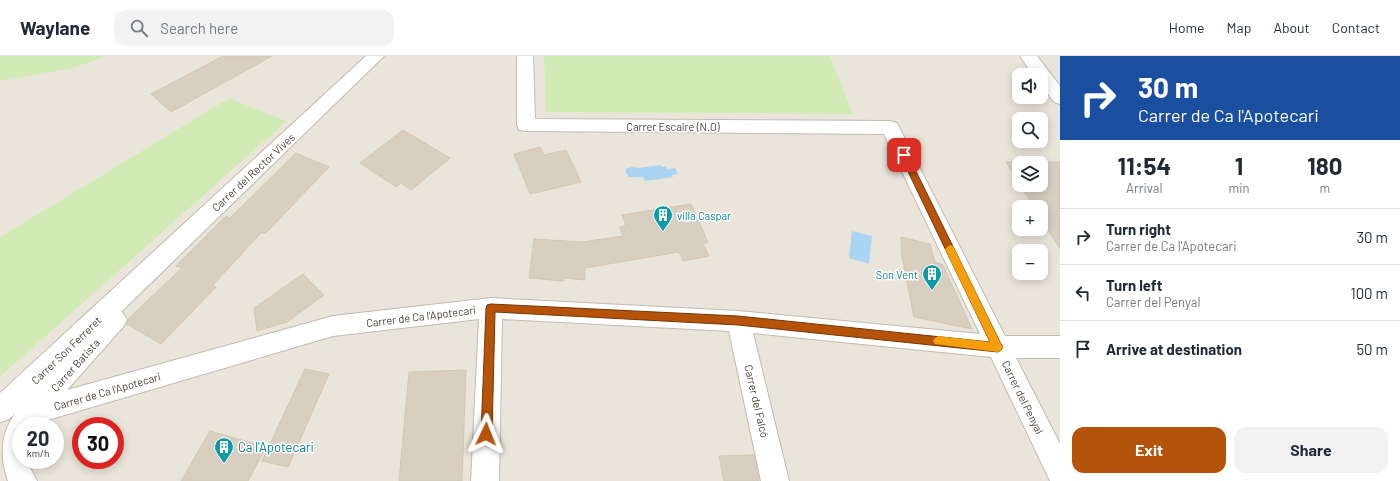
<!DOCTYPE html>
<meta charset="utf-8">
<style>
body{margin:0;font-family:Barlow,sans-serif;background:#f2f2f3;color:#1f2937;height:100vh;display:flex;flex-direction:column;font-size:15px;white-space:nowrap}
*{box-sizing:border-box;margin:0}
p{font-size:13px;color:#747a83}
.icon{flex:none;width:22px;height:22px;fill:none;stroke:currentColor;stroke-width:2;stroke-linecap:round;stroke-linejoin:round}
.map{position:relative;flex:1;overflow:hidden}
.sheet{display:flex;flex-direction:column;background:#fff;width:340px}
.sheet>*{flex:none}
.banner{background:#1a4fa0;color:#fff;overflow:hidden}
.buttons{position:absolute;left:1012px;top:12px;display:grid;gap:8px}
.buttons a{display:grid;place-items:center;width:36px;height:36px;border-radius:8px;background:#fff;box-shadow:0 2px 10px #0003;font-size:20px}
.speed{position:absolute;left:12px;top:361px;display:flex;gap:8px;font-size:20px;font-weight:700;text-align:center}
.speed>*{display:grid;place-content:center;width:52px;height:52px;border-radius:50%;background:#fff;box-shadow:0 2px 10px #0003;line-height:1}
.speed small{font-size:10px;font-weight:400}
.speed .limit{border:6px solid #d22;background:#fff;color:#111}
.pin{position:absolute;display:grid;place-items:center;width:34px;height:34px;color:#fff;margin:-17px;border-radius:8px;box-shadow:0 2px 6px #0006}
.me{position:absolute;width:44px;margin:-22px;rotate:2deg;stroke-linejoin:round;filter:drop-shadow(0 0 3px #0008)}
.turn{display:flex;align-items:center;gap:14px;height:84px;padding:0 12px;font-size:18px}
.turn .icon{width:52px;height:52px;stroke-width:2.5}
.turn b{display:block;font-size:28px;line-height:34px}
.eta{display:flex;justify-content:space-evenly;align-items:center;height:68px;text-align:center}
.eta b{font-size:24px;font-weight:700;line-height:28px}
.action{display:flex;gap:8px;margin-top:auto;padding:8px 12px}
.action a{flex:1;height:46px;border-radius:12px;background:#b45309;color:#fff;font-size:16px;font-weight:700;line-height:46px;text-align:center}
.action a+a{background:#f2f2f3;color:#1f2937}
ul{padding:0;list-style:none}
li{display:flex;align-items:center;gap:12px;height:56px;padding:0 12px;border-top:1px solid #e0e1e3}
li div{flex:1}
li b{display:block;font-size:15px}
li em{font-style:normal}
header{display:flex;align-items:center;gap:24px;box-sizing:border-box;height:56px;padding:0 20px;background:#fff;border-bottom:1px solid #e0e1e3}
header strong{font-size:19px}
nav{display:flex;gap:22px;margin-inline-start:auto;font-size:14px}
.search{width:280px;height:36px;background:#f2f2f3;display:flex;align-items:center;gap:10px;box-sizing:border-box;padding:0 14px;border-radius:12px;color:#747a83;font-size:15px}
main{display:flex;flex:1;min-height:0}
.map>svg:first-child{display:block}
.residential{fill:#eae5da;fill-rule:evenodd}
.green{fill:#d2eab5}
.water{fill:#a9d4f2}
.building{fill:#d8cfc1;stroke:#d3c7b4}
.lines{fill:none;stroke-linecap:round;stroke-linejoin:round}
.minor-casing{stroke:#c2bbae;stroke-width:2}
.minor{fill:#fff;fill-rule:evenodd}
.route{fill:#b45309;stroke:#753606}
.slow{fill:#f59e0b}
.labels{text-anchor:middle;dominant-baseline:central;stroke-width:3;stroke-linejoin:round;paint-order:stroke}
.street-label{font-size:11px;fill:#4b4439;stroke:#fff}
.culture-label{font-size:11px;fill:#0d838f;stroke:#fff;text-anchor:start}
.near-culture-label{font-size:13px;fill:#0d838f;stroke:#fff;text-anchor:start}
</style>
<header>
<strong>Waylane</strong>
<div class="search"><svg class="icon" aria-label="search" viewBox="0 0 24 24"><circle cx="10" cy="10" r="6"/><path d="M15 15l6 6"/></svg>Search here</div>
<nav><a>Home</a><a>Map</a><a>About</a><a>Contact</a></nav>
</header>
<main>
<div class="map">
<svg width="1060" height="425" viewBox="0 0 1060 425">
<rect width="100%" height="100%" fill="#f6f3ec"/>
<path class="residential" d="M107 0H544L545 56 852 58 830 0H1060V425H0V321L287 65 229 42 0 181V25L74 12ZM1019 19H1041V41H1019ZM1019 63H1041V85H1019ZM1019 107H1041V129H1019ZM1019 151H1041V173H1019ZM1019 195H1041V217H1019ZM21 370H55V404H21ZM81 370H115V404H81Z"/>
<g class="green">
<path d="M0 0H107L74 12 0 25Z"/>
<path d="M544 0H830L853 58 545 56Z"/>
<path d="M229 42 287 65 0 321V181Z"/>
</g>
<g class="water">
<path d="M661 109 662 111 665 110 667 113 675 112 678 118 672 119 673 121 645 125 643 121H629L626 117V113L631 111 640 112Z"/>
<path d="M852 175 872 180 869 208 849 202Z"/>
</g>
<g class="building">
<path d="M223 0H272L171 56 151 38Z"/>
<path d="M403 74 450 102 411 134 401 127 396 131 360 107Z"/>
<path d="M540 91 544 99 566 94 581 126 530 138 514 98Z"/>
<path d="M296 97 329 111 265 178 262 176 213 229 216 231 161 288 127 268 128 263 182 212 176 210 226 160 230 162Z"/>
<path d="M1006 106H1060V193L1041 162V151H1034L1020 129H1041V107H1019V127Z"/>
<path d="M691 148 708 186 703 188 709 200 683 205 679 196 585 212V224L564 222 563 225 529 222 534 183 582 186 623 180 620 171 626 170 622 159Z"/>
<path d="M901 181 930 188 935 206 943 209 972 273 914 261 902 201Z"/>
<path d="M303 218 324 239 287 266 257 275 254 252Z"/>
<path d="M305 313 329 318 288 411 262 405Z"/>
<path d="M466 314 462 425H399L409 316Z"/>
<path d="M210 375 266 391 248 425H181Z"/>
<path d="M754 399 759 425H724L719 400Z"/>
</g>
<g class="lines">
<defs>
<g id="minor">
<path d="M366 0H384L121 256 123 257 127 264 123 271 67 334 333 260 491 242 738 255 980 278 884 78 526 75 519 74 517 69V0H533L535 63 890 65 897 67 1005 280H1060V302H1016L1060 388V425H1050L991 301 753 277 789 425H761L729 275 502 263 499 425H471L479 263 333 280 41 366 38 370H21V404H26L37 425H8C0 402 0 378 15 358L9 363 0 366V337Z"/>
<path d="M1020 0H1037L1060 30V48L1054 46 1041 29V19H1033Z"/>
</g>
</defs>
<use href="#minor" class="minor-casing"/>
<use href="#minor" class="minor"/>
</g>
<path class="route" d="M904 96 908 99 1001 288 1003 291 1001 294 998 296 738 269 495 256 492 378 490 382 486 383 482 382 481 378 486 252 487 249 491 248 738 260 990 286 900 99Z"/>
<path class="slow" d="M950 189 953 190 1001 288 1003 291 1001 294 998 296 935 288 933 285 935 282 938 280 990 286 945 193Z"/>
<defs>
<symbol id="building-pin" viewBox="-11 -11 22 30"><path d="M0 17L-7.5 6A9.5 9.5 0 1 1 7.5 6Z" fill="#0f9aa8" stroke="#fff"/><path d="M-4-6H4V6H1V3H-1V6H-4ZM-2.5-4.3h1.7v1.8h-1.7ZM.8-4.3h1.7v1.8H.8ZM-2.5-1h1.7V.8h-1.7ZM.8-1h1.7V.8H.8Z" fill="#fff"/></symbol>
</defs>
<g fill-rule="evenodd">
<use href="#building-pin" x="652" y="148" width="22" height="30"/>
<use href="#building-pin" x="921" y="207" width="22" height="30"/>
<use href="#building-pin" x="213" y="380" width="22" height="30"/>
</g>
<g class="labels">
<g class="street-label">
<text x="673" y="70">Carrer Escaire (N.O)</text>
<text transform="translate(253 116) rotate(-43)">Carrer del Rector Vives</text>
<text transform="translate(421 260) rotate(-7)">Carrer de Ca l'Apotecari</text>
<text transform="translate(66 294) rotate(-44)">Carrer Son Ferreret</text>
<text transform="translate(75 309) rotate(-48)">Carrer Batista</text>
<text transform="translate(107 335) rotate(-16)">Carrer de Ca l'Apotecari</text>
<text transform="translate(1023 341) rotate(64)">Carrer del Penyal</text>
<text transform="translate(757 345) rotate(77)">Carrer del Falcó</text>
</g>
<g class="culture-label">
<text x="677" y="159">villa Caspar</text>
<text x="918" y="218" text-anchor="end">Son Vent</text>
</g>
<g class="near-culture-label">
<text x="238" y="391">Ca l'Apotecari</text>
</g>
</g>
</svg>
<div class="buttons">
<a><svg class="icon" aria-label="sound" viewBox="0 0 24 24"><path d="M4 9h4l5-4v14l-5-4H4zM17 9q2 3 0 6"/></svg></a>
<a><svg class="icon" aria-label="search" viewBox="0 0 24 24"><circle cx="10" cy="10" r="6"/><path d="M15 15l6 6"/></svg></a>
<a><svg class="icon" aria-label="layers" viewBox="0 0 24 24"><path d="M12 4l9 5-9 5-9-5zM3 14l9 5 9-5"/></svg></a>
<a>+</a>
<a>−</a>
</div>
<div class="speed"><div>20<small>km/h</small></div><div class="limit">30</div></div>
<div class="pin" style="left:904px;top:99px;background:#d93025"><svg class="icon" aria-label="arrive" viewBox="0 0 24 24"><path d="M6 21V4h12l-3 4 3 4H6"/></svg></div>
<svg class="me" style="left:486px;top:378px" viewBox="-20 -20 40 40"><path d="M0-17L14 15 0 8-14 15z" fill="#b45309" stroke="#fff" stroke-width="4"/></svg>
</div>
<section class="sheet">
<div class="banner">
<div class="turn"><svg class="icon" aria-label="right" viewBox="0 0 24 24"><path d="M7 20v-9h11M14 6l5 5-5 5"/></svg><div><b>30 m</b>Carrer de Ca l'Apotecari</div></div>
</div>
<div class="eta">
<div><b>11:54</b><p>Arrival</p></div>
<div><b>1</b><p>min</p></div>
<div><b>180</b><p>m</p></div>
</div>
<ul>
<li><svg class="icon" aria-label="right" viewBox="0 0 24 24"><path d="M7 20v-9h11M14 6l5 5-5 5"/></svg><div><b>Turn right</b><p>Carrer de Ca l'Apotecari</p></div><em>30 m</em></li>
<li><svg class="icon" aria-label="left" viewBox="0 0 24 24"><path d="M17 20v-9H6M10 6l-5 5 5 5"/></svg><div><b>Turn left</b><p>Carrer del Penyal</p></div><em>100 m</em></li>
<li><svg class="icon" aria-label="arrive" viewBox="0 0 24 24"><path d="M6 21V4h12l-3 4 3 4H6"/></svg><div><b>Arrive at destination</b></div><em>50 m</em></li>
</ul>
<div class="action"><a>Exit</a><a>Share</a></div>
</section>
</main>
